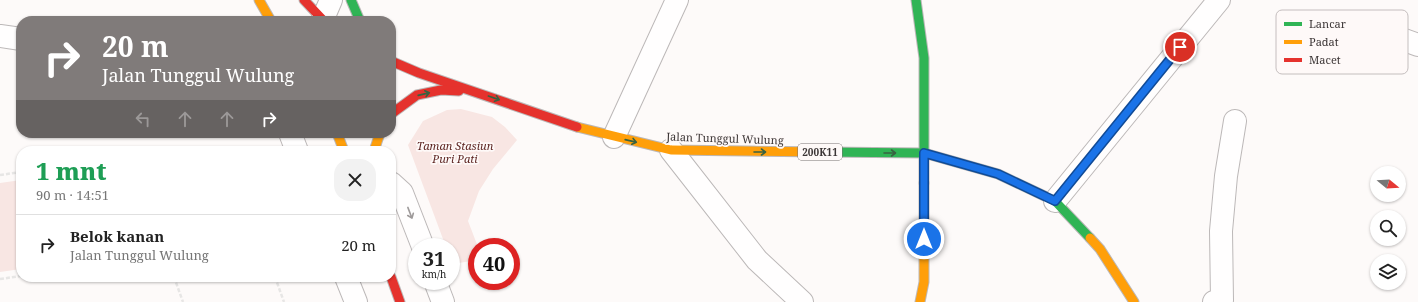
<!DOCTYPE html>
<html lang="id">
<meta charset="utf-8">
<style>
body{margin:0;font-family:"Noto Serif",serif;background:#f2f2f2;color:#222;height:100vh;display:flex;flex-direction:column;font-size:15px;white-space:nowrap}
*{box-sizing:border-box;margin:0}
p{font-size:13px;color:#767676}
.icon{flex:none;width:22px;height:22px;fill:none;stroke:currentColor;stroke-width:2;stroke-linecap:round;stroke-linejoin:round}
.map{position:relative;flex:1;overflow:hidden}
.sheet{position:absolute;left:16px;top:146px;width:380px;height:136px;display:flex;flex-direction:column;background:#fff;border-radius:16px;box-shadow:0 1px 3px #0004}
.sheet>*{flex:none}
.top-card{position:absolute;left:16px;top:16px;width:380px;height:122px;border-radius:16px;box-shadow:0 1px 3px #0004;background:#807b7a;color:#fff;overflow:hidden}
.needle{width:26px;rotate:108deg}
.fabs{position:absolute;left:1370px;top:166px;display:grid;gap:8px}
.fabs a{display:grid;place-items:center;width:36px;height:36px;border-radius:50%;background:#fff;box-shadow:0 1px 3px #0004;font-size:20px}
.speed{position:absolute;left:408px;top:238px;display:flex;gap:8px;font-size:20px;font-weight:700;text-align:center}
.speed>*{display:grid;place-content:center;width:52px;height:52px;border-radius:50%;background:#fff;box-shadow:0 1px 3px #0004;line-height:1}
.speed small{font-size:10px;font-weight:400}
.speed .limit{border:6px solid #d22;background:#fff;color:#111}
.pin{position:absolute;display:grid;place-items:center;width:34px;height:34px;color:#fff;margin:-17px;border:2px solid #fff;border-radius:50%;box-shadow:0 1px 4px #0007}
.me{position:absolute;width:44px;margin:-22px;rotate:0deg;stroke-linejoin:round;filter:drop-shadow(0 0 3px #0008)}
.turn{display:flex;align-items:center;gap:14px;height:84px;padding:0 20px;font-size:18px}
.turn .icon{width:52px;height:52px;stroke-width:2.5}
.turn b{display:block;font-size:28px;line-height:34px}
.lanes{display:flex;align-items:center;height:38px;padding:0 20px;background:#0003;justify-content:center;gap:20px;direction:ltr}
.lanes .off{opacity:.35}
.round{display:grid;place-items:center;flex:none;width:42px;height:42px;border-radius:16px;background:#f2f2f2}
.summary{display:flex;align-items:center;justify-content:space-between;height:68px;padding:0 20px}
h1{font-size:24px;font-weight:800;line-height:30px;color:#1e9e55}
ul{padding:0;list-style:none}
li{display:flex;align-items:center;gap:12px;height:60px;padding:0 20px;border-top:1px solid #e0e0e0}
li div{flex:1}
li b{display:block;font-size:15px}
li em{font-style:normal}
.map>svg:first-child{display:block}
.green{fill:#f8e6e3}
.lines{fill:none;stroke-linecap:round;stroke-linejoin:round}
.street-casing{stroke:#bcb8b8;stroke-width:24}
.fast-casing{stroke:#bcb8b8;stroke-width:11}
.slow-casing{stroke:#bcb8b8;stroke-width:11}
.jam-casing{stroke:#bcb8b8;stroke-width:11}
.path{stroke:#e7e6e5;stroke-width:2.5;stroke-dasharray:4 2;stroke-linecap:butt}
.street{stroke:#fffefe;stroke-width:22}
.fast{stroke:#30b455;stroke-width:9}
.slow{stroke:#ff9f0a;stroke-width:9}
.jam{stroke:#e5322d;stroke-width:9}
.oneway{stroke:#386241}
.oneway2{stroke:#9e9a9a}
.route-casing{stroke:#114b97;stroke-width:10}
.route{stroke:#1a73e8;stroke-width:7}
.labels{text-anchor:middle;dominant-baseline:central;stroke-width:3.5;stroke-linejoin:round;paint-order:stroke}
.shield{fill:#fef9f8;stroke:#767070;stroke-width:1}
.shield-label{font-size:10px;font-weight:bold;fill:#3c3636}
.street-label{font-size:11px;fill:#3c3636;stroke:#fef9f8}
.park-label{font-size:11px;font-style:italic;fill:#5d2522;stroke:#fef9f8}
.key{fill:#fef9f8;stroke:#c4bebe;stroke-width:1}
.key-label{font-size:11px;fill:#3c3636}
</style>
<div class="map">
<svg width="1418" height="302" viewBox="0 0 1418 302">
<rect width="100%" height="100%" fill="#fdfaf9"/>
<g class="green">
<path d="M461 109 492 117 505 127 517 140 493 169 479 191 468 221 478 247 477 260 453 264 451 260V247H446L408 145 423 121 447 110Z"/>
<path d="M21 180V269L0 272V183Z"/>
</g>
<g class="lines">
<defs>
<g id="street">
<path d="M322 21 331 0"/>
<path d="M1363 25 1418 45"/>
<path d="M0 36 21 39"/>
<path d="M290 133 297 151"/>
<path d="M614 137 677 0"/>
<path d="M671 150 757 260 802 302"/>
<path d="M391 183 402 193 423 247"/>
<path d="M1055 201 1219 0"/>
<path d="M346 277 356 302"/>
<path d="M435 281 443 302"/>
<path d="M1214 302 1222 300 1221 231 1226 176 1235 121"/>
</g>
<g id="fast">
<path d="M351 0 360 21"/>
<path d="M916 0 924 58V183"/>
<path d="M824 152 924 153 998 174 1055 201 1090 238"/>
</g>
<g id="slow">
<path d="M259 0 271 21"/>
<path d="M577 127 671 150 824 152"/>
<path d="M337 133 344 151"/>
<path d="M374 151 380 133"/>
<path d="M1090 238 1100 249 1134 302"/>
<path d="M920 302 924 282V183"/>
</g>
<g id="jam">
<path d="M304 0 324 21"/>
<path d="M391 61 419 73 577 127"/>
<path d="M391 114 417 95 441 90 459 91"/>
<path d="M391 277 400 302"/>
</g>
</defs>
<use href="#street" class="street-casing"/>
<use href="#fast" class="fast-casing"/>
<use href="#slow" class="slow-casing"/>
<use href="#jam" class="jam-casing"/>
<g class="path">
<path d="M0 175 21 172"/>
<path d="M174 277 183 302"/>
<path d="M275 277 284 302"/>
<path d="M0 279 21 276"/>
</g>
<use href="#street" class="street"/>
<use href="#fast" class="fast"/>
<use href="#slow" class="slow"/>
<use href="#jam" class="jam"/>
</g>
<defs><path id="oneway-shaft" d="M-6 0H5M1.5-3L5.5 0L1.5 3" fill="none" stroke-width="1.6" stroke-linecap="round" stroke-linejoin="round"/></defs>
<g class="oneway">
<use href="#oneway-shaft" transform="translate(424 94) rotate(-13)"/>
<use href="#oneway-shaft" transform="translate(494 98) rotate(19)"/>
<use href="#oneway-shaft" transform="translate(631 141) rotate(13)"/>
<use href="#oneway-shaft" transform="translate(760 152)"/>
<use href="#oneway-shaft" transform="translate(890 153)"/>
</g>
<use class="oneway2" href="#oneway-shaft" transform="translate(410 213) rotate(69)"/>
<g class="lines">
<defs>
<path id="route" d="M924 239V153L998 174 1055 201 1180 47"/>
</defs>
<use href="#route" class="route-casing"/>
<use href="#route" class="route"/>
</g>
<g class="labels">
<rect class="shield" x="798" y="144" width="44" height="16" rx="3"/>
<g class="shield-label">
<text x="820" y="152">200K11</text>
</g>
<g class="street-label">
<text transform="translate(725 138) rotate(2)">Jalan Tunggul Wulung</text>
</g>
<g class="park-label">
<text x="455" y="145">Taman Stasiun<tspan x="455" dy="13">Puri Pati</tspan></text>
</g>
</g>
<rect x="1276" y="10" width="132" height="64" rx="6" class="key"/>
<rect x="1284" y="22" width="18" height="4" fill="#30b455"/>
<rect x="1284" y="40" width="18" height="4" fill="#ff9f0a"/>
<rect x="1284" y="58" width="18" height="4" fill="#e5322d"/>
<g class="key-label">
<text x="1309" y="28">Lancar</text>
<text x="1309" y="46">Padat</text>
<text x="1309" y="64">Macet</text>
</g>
</svg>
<div class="fabs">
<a><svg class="needle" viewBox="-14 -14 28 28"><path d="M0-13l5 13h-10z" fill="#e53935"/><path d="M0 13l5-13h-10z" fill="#767676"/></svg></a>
<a><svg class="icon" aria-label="search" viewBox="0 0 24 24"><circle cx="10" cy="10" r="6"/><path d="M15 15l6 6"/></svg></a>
<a><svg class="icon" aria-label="layers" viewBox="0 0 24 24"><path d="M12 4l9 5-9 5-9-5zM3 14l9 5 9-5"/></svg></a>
</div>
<div class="speed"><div>31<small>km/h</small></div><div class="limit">40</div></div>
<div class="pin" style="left:1180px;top:47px;background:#d93025"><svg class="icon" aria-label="arrive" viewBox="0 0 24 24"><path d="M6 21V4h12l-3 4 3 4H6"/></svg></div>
<svg class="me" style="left:924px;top:239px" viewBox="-20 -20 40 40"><circle r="17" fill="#1a73e8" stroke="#fff" stroke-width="3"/><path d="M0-11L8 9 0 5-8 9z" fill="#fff"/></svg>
<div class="top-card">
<div class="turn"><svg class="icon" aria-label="right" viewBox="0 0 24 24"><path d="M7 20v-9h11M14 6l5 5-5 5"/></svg><div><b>20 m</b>Jalan Tunggul Wulung</div></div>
<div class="lanes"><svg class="icon off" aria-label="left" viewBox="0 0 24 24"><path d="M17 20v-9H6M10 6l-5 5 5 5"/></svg><svg class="icon off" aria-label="ahead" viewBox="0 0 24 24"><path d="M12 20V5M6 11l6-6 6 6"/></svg><svg class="icon off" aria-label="ahead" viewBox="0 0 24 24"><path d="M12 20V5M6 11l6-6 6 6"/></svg><svg class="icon" aria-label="right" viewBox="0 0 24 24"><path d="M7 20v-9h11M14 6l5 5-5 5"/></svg></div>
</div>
<section class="sheet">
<div class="summary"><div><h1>1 mnt</h1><p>90 m · 14:51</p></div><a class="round"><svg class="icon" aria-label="close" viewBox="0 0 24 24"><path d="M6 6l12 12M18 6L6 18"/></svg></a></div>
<ul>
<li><svg class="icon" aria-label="right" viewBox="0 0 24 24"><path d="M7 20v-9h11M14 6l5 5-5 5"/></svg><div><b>Belok kanan</b><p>Jalan Tunggul Wulung</p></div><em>20 m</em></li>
</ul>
</section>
</div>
